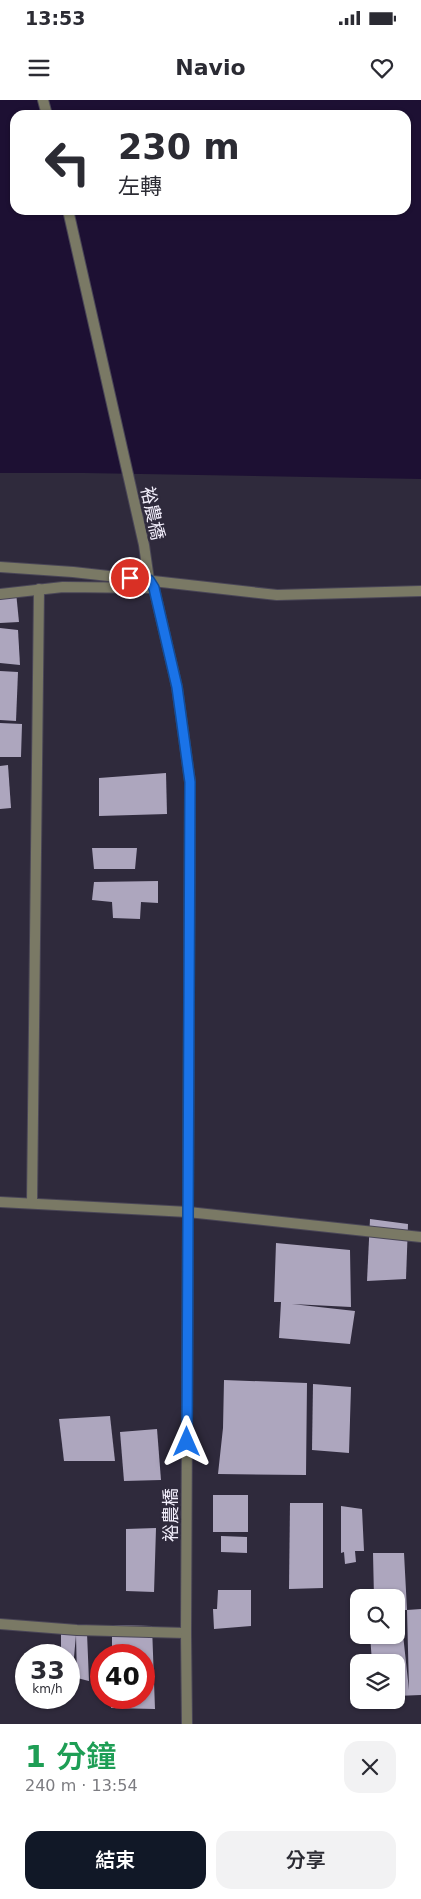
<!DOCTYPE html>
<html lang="zh-TW">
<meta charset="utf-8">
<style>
body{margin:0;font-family:"DejaVu Sans","Noto Sans TC",sans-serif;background:#f2f2f3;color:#2b2b33;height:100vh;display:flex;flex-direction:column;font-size:19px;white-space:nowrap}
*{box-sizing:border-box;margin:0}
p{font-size:16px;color:#7c7c81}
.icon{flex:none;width:28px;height:28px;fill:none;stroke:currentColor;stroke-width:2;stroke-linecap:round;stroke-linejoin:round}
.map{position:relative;height:1624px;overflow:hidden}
.sheet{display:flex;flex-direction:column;background:#fff;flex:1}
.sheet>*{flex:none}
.guide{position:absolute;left:10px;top:10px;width:401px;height:105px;border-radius:15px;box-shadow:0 1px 4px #0004;background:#fff;color:#2b2b33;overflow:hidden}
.tools{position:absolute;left:350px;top:1489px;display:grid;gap:10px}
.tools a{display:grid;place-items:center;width:55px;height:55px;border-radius:10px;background:#fff;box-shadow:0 1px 4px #0004;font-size:25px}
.speed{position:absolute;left:15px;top:1544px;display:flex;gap:10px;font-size:25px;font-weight:700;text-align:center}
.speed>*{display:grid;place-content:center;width:65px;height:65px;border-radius:50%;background:#fff;box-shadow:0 1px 4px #0004;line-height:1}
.speed small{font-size:12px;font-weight:400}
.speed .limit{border:8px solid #d22;background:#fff;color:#111}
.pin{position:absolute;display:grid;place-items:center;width:42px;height:42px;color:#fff;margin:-21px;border:2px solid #fff;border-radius:50%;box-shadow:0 1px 5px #0007}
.me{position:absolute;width:55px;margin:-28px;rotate:0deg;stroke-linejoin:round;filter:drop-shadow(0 0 4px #0008)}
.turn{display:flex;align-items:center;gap:18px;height:105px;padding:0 25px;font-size:22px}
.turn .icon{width:65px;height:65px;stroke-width:2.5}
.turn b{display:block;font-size:35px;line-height:42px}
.round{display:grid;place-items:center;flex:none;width:52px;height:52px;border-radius:15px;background:#f2f2f3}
.overview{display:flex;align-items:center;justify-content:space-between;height:85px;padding:0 25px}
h1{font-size:30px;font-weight:600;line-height:38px;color:#1e9e55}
.primary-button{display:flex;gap:10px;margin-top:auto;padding:10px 25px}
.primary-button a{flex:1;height:58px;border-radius:15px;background:#111827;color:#fff;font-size:20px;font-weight:600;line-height:58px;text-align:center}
.primary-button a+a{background:#f2f2f3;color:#2b2b33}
.status{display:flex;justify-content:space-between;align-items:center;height:35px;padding:0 25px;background:#fff;direction:ltr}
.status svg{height:14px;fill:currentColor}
header{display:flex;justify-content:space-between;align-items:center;height:65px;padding:0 25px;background:#fff;font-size:22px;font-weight:600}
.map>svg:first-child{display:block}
.water{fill:#1d1033;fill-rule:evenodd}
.building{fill:#ada6be}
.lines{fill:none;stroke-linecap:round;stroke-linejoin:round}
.service-casing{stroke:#4a4657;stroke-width:12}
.minor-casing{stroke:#4a4657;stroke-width:12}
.tertiary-casing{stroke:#4a4657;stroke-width:12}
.service{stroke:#7a7965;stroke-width:10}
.minor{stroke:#7a7965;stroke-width:10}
.tertiary{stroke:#7a7965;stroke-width:10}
.route-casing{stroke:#114b97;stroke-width:12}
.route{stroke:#1a73e8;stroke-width:9}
.labels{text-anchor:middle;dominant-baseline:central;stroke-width:5;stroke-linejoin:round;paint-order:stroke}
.street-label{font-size:18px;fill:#f3effc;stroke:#2f2a3c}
</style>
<div class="status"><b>13:53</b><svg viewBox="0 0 49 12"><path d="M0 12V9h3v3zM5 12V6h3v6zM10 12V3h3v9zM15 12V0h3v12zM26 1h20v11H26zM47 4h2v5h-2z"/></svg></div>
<header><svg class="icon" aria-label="menu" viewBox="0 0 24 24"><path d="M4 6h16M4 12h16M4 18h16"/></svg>Navio<svg class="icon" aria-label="heart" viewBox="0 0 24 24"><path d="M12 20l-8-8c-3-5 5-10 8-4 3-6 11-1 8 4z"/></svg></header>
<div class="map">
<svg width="421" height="1624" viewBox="0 0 421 1624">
<rect width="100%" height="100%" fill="#2f2a3c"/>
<path class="water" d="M0 0H421V379L84 373H0ZM15 15H406V110H15Z"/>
<g class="building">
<path d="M16 492 19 522 0 523V494Z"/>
<path d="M0 528 18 530 20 565 0 563Z"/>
<path d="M0 571 18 572 16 621 0 620Z"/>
<path d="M0 623 22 624 21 657H0Z"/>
<path d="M8 665 11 708 0 709V666Z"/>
<path d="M166 673 167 714 99 716V678Z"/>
<path d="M92 748H137L135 769H94Z"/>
<path d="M158 781V803L141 802 140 819 113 818 112 802 92 800 94 782Z"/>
<path d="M370 1119 408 1124 406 1179 367 1181Z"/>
<path d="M276 1143 350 1150 351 1207 292 1204 355 1211 350 1244 279 1238 281 1202H274Z"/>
<path d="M224 1280 307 1283 306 1375 218 1374 223 1328Z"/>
<path d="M313 1284 351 1287 349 1353 312 1350Z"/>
<path d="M110 1316 115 1361H64L59 1319Z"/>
<path d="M157 1329 161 1380 124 1381 120 1332Z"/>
<rect x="213" y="1395" width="35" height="37"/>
<path d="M290 1403H323V1488L289 1489Z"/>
<path d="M341 1406 362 1409 364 1451H355L356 1462 345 1464 344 1452 341 1453Z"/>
<path d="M156 1428 154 1492 126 1491V1429Z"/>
<path d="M221 1436 247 1437V1453L221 1452Z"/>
<path d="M373 1453H404L407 1510H396V1498H374Z"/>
<path d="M218 1490H251V1526L214 1529 213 1509H217Z"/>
<path d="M421 1509V1595L396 1596V1562H372L370 1535H396V1516H401L409 1590 407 1510Z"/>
<path d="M112 1525 152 1526 155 1609 111 1608V1598H144V1555H112Z"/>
<path d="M61 1531 87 1533 89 1581 77 1578 76 1535 72 1579H69V1555H61Z"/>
</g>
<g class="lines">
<defs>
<g id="service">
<path d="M0 467 73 472 277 495 421 491"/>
<path d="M0 494 63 487 154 488"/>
<path d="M0 1102 188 1112"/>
<path d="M32 1103 39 489"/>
</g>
<g id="minor">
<path d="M188 1112 421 1137"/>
<path d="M0 1524 77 1530 186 1533"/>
</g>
<g id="tertiary">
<path d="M43 0 47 15"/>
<path d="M68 110 144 445 149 480 154 488 177 587 190 682 186 1533 187 1624"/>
</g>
</defs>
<use href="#service" class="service-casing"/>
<use href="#minor" class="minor-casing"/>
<use href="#tertiary" class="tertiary-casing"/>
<use href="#service" class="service"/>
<use href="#minor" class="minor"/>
<use href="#tertiary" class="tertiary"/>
</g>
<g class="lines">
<defs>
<path id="route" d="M130 478 149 480 154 488 177 587 190 682 187 1342"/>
</defs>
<use href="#route" class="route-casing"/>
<use href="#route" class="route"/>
</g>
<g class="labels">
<g class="street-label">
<text transform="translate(153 413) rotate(78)">裕農橋</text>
<text transform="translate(170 1415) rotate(-90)">裕農橋</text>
</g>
</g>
</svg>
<div class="tools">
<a><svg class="icon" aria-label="search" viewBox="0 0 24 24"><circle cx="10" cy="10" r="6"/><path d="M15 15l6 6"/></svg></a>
<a><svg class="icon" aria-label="layers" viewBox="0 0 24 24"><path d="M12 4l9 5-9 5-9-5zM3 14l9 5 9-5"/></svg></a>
</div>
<div class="speed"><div>33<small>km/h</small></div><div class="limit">40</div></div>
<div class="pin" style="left:130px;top:478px;background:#d93025"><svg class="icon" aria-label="arrive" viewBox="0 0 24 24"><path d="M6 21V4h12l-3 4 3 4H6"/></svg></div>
<svg class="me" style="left:187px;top:1342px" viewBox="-20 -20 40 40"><path d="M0-17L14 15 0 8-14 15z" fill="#1a73e8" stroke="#fff" stroke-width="4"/></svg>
<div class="guide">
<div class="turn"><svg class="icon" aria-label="left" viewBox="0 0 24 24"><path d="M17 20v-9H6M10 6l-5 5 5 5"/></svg><div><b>230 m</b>左轉</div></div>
</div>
</div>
<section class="sheet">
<div class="overview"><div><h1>1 分鐘</h1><p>240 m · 13:54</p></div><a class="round"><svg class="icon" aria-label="close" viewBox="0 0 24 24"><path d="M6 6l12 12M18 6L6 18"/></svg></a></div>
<div class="primary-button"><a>結束</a><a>分享</a></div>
</section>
